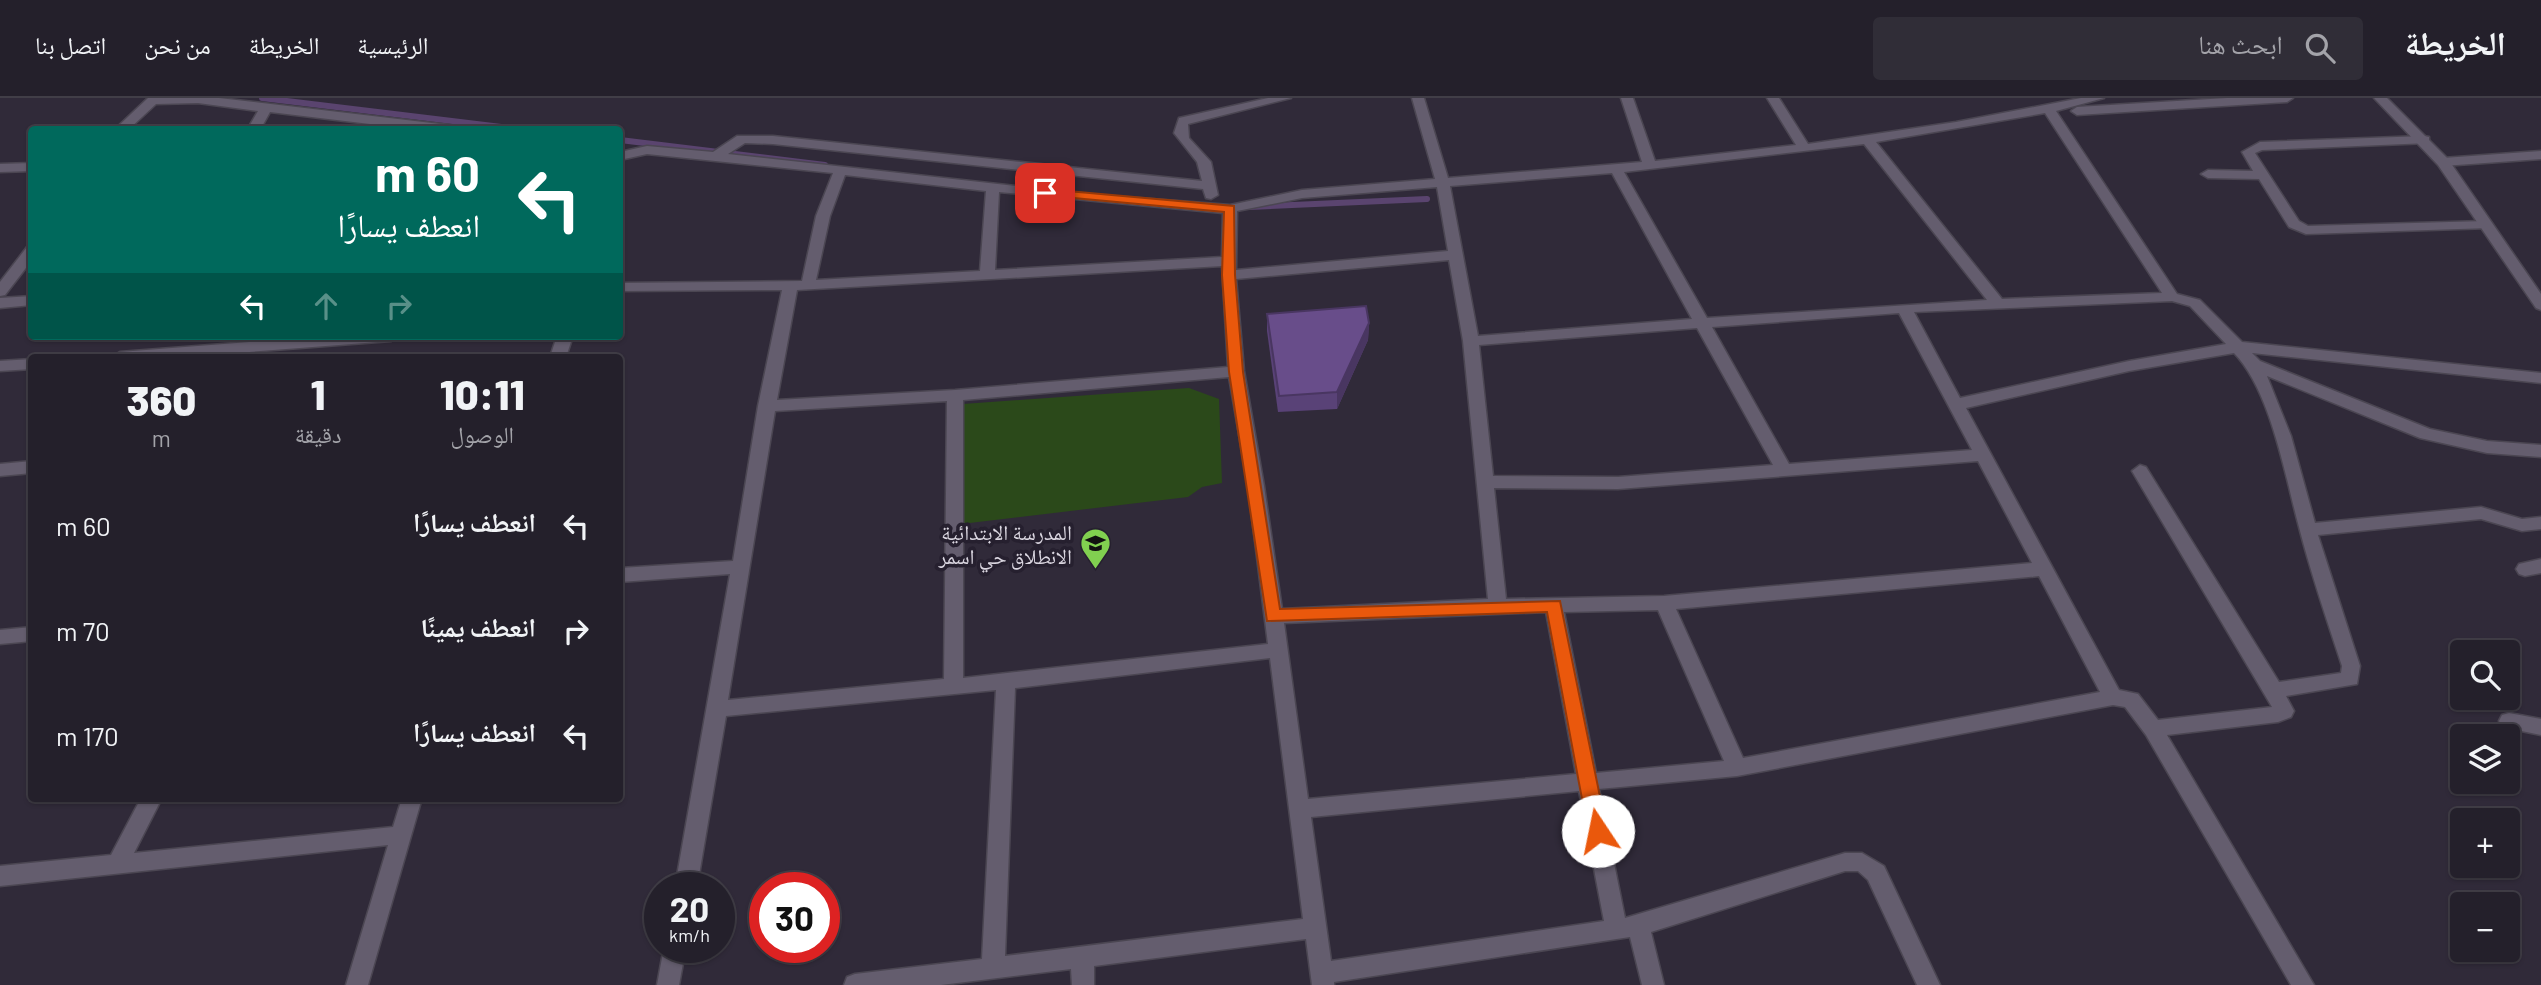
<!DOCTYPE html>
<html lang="ar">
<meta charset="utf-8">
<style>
body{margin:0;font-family:Barlow,"Noto Naskh Arabic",sans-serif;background:#302d37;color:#f1f3f6;direction:rtl;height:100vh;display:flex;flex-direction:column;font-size:26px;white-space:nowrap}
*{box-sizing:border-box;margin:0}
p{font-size:23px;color:#a3a3a9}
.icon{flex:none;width:38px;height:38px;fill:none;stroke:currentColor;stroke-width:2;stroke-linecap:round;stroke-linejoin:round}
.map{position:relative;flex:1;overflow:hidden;direction:ltr}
.drawer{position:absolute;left:28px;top:256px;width:595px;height:448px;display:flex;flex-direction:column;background:#24202b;border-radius:7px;box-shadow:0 2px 5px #0004,0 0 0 2px #413e47;direction:rtl}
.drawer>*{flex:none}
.banner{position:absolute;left:28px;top:28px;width:595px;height:214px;border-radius:7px;box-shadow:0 2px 5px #0004,0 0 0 2px #413e47;direction:rtl;background:#00695c;color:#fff;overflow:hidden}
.buttons{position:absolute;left:2450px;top:542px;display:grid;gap:14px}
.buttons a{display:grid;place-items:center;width:70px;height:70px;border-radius:7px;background:#24202b;box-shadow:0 2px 5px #0004,0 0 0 2px #413e47;font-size:35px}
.speed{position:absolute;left:644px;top:774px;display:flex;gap:14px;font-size:35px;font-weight:700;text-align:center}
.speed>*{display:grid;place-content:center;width:91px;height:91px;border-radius:50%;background:#24202b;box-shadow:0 2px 5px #0004,0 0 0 2px #413e47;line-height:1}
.speed small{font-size:18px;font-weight:400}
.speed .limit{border:10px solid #d22;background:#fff;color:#111}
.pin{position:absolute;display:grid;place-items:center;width:60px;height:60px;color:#fff;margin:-30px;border-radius:14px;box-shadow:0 4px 10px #0006}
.me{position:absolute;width:77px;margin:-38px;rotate:349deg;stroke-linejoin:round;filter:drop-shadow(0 0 5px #0008)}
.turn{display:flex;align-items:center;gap:24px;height:147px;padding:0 28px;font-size:32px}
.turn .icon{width:91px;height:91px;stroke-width:2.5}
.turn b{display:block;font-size:49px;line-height:60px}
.lanes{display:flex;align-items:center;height:66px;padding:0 28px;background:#0003;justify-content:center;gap:35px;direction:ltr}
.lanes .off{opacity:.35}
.eta{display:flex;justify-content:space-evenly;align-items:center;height:119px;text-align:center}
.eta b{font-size:42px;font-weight:800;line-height:49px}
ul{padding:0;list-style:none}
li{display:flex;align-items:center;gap:21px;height:105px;padding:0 28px}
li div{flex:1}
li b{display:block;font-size:26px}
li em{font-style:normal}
header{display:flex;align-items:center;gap:42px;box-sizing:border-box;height:98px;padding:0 35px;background:#24202b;border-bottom:2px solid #413e47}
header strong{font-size:33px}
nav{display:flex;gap:38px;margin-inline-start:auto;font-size:24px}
.search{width:490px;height:63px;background:#302d37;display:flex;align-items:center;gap:18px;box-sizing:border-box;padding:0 24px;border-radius:7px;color:#a3a3a9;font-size:26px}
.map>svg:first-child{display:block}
.green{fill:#2b491a}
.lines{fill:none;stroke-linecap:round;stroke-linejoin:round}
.stream{stroke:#5a446f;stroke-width:6}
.minor-casing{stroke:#4b4652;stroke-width:3}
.tertiary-casing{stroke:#4b4652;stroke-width:3}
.minor{fill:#645d6e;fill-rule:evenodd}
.tertiary{fill:#645d6e;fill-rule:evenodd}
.wall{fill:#594277}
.shaded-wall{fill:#493661}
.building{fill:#684d8a;stroke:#493661;stroke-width:2}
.route{fill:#ea580c;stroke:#983908;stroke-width:2}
.labels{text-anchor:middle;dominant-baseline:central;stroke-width:7;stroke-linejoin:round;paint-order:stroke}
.poi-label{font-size:21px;fill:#dbd7e1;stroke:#26202f;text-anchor:end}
</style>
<header>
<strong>الخريطة</strong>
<div class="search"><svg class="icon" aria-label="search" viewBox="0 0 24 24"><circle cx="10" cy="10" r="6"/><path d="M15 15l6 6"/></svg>ابحث هنا</div>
<nav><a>الرئيسية</a><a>الخريطة</a><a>من نحن</a><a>اتصل بنا</a></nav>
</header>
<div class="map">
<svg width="2541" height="887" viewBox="0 0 2541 887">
<rect width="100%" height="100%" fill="#302a39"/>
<path class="green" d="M1189 290 1219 301 1222 385 1202 389 1188 399 961 426 963 306Z"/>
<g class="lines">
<g class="stream">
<path d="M262 0 527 32"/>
<path d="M620 42 825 67"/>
<path d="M1249 109 1427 101"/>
</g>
<defs>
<g id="minor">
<path d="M148 0H219L457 28 463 32H420L270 14 260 32H247L258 13 198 5 156 6 128 32H114Z"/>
<path d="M1268 0H1291L1188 26 1189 40 1211 64 1218 97 1211 101 1206 100 1203 91 773 46 745 45 728 56 1097 97 1230 107 1302 92 1435 81 1412 0H1424L1448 80 1642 64 1621 0H1633L1655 63 1796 47 1767 0H1779L1808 46 1956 24 2081 0H2104L2056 13 2177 196 2200 202 2242 244 2541 275V285L2252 255 2260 263 2430 331 2487 343 2541 347V359L2487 355 2420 340 2267 278 2291 338 2315 425 2481 409 2522 421 2541 419V431L2522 433 2481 421 2318 437 2360 568 2357 586 2286 598 2294 613 2291 619 2278 624 2167 637 2314 887H2291L2146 637 2125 609 2113 607 1737 678 1599 691 1625 820 1845 755H1862L1884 768 1940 887H1917L1868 782 1858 773H1845L1651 834 1664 887H1642L1630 839 1334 884V887H1312L1306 841 1094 868V887H1072L1071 871 941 887H844L847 879 855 876 982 861 996 592 726 618 697 789H675L730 476 620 484V470L733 463 758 308 782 192 620 193V185L802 183 816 118 833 75 647 56 620 62V54L647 48 713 54 737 38H773L1202 83 1197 64 1174 35 1179 20ZM2045 15 2162 195 2002 201 1876 44ZM1864 46 1987 202 1707 220 1624 74ZM1612 75 1692 221 1478 238 1450 88ZM845 77 986 93 980 173 816 182 830 118ZM1437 89 1448 153 1236 172 1237 113 1302 100ZM999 94 1223 115 1222 159 995 172ZM1449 162 1463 243 1488 501 1282 511 1264 388 1244 273 1236 181ZM1222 168 1228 269 955 292 777 302 797 192ZM2172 203 2190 208 2226 246 2129 263 1960 300 1914 214ZM1899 215 1972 352 1789 366 1712 229ZM1697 230 1773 367 1618 379 1493 378 1479 247ZM2234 255C2271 293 2285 378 2299 429 2311 476 2327 522 2342 568L2341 575 2279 584 2146 369 2140 367 2132 373 2272 609 2158 622 2138 596 2119 592 1966 310 2129 273ZM1229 279 1248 388 1268 546 963 580V302ZM947 303 944 581 728 602 775 313ZM1978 363 2032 465 1664 498 1506 501 1494 390 1618 391ZM2039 478 2100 594 1743 660 1676 511ZM1658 512 1724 663 1596 675 1564 514ZM1546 514 1576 676 1308 701 1284 525ZM1270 560 1303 821 1005 858 1015 590ZM1579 693 1604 823 1331 863 1311 719Z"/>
<path d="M2227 0H2293L2287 4 2077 17 2071 13 2077 9Z"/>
<path d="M2424 38 2429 39V45L2262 52 2255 55 2299 123 2308 128 2485 123 2492 127 2490 130 2306 136 2289 129 2259 81 2208 80 2201 76 2208 72 2253 73 2242 54 2260 44Z"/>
<path d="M2541 53V61L2443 68 2436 64 2443 60Z"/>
<path d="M32 65V73L0 74V66Z"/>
<path d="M32 148V162L5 197 0 198V184L27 149Z"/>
<path d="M32 198V207L0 210V200Z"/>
<path d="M329 238H399L391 243 183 259H112L120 254Z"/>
<path d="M557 238H573L566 259H550Z"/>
<path d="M32 261V271L0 273V263Z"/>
<path d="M32 363V375L0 378V366Z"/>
<path d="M2541 461V475L2525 478 2519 476 2516 471 2519 466Z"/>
<path d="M32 529V543L0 546V532Z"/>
<path d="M2509 615 2541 621V637L2502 629 2499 623 2502 617Z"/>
<path d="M141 700H162L134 755 393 729 402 700H422L368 887H346L388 747 0 788V768L111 757Z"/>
<path d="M664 849H686L679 887H657Z"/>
</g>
<path id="tertiary" d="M2374 0H2387L2448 61 2541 196V212L2536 210 2438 67Z"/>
</defs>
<use href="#minor" class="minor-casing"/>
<use href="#tertiary" class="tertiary-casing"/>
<use href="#minor" class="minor"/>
<use href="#tertiary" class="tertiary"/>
</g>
<path class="wall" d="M1267 216 1369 225 1368 242 1337 311 1278 314 1267 233Z"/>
<path class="shaded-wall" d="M1369 225 1368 242 1337 311V294Z"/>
<path class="building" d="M1366 208 1369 225 1337 294 1279 298 1267 216Z"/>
<path class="route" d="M1045 91 1234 108 1235 177 1243 274 1280 511 1560 503 1607 733 1604 739H1591L1588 733 1547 514 1267 523 1229 274 1222 177 1224 114 1041 97V92Z"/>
<defs>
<symbol id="school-pin" viewBox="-11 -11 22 30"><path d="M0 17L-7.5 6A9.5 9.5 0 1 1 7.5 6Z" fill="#81d050" stroke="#26202f"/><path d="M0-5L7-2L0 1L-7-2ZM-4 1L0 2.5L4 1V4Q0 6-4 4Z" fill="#111"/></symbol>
</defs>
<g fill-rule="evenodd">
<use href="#school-pin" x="1078" y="428" width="35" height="47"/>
</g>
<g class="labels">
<g class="poi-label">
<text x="1072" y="433">المدرسة الابتدائية<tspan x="1072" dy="24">الانطلاق حي اسمر</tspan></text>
</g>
</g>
</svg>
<div class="buttons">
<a><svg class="icon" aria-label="search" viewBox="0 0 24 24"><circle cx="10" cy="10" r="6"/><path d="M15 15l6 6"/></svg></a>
<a><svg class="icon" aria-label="layers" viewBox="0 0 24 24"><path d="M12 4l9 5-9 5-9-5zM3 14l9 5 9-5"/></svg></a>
<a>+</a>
<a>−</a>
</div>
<div class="speed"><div>20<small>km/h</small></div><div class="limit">30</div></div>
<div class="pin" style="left:1045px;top:95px;background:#d93025"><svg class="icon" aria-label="arrive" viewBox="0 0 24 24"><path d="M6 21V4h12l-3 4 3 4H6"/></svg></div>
<svg class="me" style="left:1598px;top:733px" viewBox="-20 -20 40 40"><circle r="19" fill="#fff"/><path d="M0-13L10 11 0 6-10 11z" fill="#ea580c"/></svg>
<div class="banner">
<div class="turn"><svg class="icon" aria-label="left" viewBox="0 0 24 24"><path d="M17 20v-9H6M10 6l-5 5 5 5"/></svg><div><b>60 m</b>انعطف يسارًا</div></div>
<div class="lanes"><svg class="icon" aria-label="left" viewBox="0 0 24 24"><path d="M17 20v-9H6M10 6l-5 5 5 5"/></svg><svg class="icon off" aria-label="ahead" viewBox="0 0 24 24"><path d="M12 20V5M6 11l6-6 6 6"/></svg><svg class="icon off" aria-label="right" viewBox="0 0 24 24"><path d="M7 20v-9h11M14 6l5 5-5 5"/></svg></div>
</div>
<section class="drawer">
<div class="eta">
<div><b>10:11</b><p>الوصول</p></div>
<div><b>1</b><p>دقيقة</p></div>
<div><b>360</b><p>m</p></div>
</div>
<ul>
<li><svg class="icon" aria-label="left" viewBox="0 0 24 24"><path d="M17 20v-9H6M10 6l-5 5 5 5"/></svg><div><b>انعطف يسارًا</b></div><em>60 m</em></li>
<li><svg class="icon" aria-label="right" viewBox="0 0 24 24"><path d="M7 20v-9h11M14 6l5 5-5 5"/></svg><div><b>انعطف يمينًا</b></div><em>70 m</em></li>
<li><svg class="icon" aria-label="left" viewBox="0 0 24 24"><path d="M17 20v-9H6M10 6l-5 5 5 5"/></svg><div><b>انعطف يسارًا</b></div><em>170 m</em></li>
</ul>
</section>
</div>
